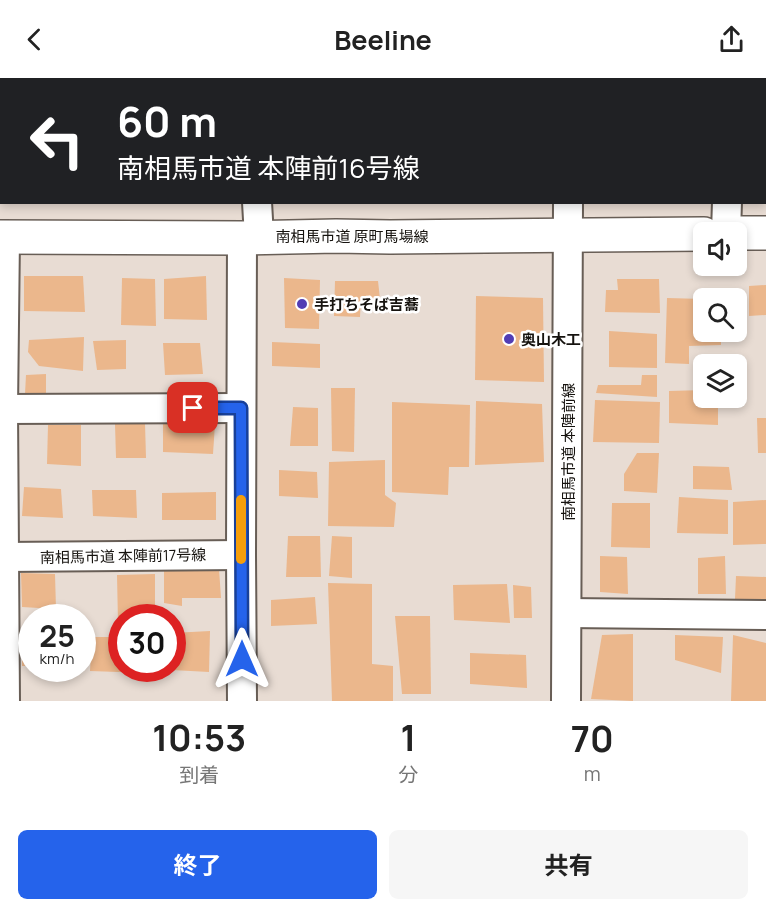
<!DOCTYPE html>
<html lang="ja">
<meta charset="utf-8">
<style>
body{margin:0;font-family:Manrope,"Noto Sans JP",sans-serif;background:#f6f6f6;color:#222;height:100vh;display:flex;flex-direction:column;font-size:22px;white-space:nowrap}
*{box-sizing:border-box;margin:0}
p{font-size:20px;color:#767676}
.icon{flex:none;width:33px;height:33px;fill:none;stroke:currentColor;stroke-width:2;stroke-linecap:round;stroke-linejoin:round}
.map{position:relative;height:623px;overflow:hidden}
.side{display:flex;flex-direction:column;background:#fff;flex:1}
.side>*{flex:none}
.banner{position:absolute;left:0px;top:0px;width:766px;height:126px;box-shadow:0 3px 9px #0003;background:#202124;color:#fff;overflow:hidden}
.tools{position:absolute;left:693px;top:144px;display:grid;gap:12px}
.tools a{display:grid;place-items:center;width:54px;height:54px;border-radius:9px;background:#fff;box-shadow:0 3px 9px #0003;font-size:30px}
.speed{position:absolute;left:18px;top:526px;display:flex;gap:12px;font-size:30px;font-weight:700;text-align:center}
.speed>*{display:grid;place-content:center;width:78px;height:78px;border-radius:50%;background:#fff;box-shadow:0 3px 9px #0003;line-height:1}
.speed small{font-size:15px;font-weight:400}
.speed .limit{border:9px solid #d22;background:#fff;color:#111}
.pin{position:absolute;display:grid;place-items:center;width:51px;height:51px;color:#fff;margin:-26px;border-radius:12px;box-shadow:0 3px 9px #0006}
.me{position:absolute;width:66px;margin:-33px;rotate:0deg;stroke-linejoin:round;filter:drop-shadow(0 0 4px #0008)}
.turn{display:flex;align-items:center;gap:21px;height:126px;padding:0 18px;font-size:27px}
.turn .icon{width:78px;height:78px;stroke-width:2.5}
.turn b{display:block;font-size:42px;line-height:51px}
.eta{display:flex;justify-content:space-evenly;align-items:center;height:102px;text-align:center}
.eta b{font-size:36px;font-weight:700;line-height:42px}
.action{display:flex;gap:12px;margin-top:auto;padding:12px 18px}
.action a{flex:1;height:69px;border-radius:9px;background:#2563eb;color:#fff;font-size:24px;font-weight:700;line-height:69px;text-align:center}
.action a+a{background:#f6f6f6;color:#222}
header{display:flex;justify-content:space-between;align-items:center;height:78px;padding:0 18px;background:#fff;font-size:27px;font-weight:700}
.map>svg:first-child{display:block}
.building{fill:#ebb78c}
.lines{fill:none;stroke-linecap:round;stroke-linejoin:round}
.minor-casing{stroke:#685e56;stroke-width:32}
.tertiary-casing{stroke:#685e56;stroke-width:36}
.minor{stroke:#fff;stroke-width:28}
.tertiary{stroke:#fff;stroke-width:33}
.route-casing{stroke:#184099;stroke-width:15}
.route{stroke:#2563eb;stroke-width:10}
.slow{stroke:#f59e0b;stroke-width:10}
.poi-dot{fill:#523db4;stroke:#fff;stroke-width:2}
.labels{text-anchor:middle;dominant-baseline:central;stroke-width:5;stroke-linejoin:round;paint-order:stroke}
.street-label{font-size:15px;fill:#16130f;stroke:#fff}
.poi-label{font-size:15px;font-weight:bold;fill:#16130f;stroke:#fff;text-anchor:start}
</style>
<header><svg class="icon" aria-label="back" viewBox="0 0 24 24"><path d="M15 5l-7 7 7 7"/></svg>Beeline<svg class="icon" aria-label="share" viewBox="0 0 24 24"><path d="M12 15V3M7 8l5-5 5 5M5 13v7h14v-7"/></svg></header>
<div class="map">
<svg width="766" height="623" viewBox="0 0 766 623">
<rect width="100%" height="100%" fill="#e8dcd3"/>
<g class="building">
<path d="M24 198H83L85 234 24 233Z"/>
<path d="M206 198 207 242 164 241V201Z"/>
<path d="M122 200 155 201 156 248 121 247Z"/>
<path d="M284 200 320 202 319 251 285 250Z"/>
<path d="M617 201H659L660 235 605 234 606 212H618Z"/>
<path d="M335 203H378L380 221 361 220 360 239 334 238Z"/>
<path d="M766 207V237L749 238V208Z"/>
<path d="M476 218 543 220 544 304 475 302Z"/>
<path d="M667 220 704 221V254H721V267L689 268V286L665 285Z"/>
<path d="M609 253 657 256V290L609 289Z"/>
<path d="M84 259 83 293 39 288 28 274 29 262Z"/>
<path d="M126 262V291L97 292 93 263Z"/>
<path d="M272 264 320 266V290L272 288Z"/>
<path d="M163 265H200L203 296 165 297Z"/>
<path d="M46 296V316H25L26 297Z"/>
<path d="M642 297H657V319L596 315 598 307H641Z"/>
<path d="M331 310H355L354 374 332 373Z"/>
<path d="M704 312V320H718V347L669 345V313Z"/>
<path d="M595 322 660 324 659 365 593 364Z"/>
<path d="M476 323 542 326 544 384 475 387Z"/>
<path d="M392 324 470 327 469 389H449L448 417 392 414Z"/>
<path d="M293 329 318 330V368H290Z"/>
<path d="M757 340H766V375H758Z"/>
<path d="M145 345 146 380H116L115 346Z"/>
<path d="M163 345 215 346 213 376 163 374Z"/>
<path d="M48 347H81V388L47 386Z"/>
<path d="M637 375H659L657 415 624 413V396Z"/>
<path d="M385 382V417L396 425 394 449 328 448 329 384Z"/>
<path d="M693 388 729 389 732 412 693 411Z"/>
<path d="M279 392 317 394 318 420 279 418Z"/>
<path d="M24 409 61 411 63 440 22 438Z"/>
<path d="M92 412H136L137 440 93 438Z"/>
<path d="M216 414V442H162V415Z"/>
<path d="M679 419 728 422V456L677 455Z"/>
<path d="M766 422V466L733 467V424Z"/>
<path d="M612 425H650V470L611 469Z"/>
<path d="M288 458H320L321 499H286Z"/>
<path d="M332 458 352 459V500L329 498Z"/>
<path d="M600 478 627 479 628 516 600 514Z"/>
<path d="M725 478 726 516H698V480Z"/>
<path d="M164 490 219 491 221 520H182V528L164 525Z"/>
<path d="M21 495 55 496 56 531 22 529Z"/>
<path d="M155 496V540H122V545H118L117 497Z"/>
<path d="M736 498 766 499V521H735Z"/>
<path d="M328 505 372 506V586L393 588V623H332Z"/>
<path d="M507 506 510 545 454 542 453 507Z"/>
<path d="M513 507 531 509 532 540H514Z"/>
<path d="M315 519 317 546 271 548V522Z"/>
<path d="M395 538H430L431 616H402Z"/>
<path d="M210 553 209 594 172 592V555Z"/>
<path d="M633 556V623L591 621 602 557Z"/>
<path d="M675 557 723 559 721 595 675 582Z"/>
<path d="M733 557 766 565V623H731Z"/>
<path d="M22 558 32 559V588H22Z"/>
<path d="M92 559H122V591H146V595L90 593Z"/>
<path d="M470 575 526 577 527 610 470 606Z"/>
</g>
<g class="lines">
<defs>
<g id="minor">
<path d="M256 0V2"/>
<path d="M568 0V2"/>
<path d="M727 2V0"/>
<path d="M257 124 259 159"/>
<path d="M726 154 727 124"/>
<path d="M242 160 241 477 242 623"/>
<path d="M3 331 241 330"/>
<path d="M4 479 241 477"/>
<path d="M567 535 766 537"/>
<path d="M5 623 3 331 5 159"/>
<path d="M566 623 568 124"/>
</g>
<g id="tertiary">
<path d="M736 155H766"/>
<path d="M0 159 242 160 336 158 390 159 704 156"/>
</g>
</defs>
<use href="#minor" class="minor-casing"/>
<use href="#tertiary" class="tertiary-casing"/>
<use href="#minor" class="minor"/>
<use href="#tertiary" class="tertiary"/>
</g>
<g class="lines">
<defs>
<path id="route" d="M193 330H241L242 581"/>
</defs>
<use href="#route" class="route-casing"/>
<use href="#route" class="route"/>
<path class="slow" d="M241 422V481"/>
</g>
<g class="poi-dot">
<circle cx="302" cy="226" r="6"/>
<circle cx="509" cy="261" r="6"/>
</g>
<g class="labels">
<g class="street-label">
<text x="352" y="158">南相馬市道 原町馬場線</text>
<text transform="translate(568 374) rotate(-90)">南相馬市道 本陣前線</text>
<text transform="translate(123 478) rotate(-1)">南相馬市道 本陣前17号線</text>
</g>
<g class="poi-label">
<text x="314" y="226">手打ちそば吉蕎</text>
<text x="521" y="261">奥山木工</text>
</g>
</g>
</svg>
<div class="tools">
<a><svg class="icon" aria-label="sound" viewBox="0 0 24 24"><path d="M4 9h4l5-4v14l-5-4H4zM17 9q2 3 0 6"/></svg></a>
<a><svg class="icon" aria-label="search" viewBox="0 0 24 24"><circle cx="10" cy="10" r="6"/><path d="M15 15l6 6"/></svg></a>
<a><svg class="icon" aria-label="layers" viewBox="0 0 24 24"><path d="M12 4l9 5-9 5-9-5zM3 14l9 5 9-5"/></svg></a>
</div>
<div class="speed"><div>25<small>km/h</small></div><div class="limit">30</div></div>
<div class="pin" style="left:193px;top:330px;background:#d93025"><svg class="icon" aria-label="arrive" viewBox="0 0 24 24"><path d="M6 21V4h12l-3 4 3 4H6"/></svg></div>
<svg class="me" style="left:242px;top:581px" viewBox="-20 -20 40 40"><path d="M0-17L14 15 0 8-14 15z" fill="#2563eb" stroke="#fff" stroke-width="4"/></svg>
<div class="banner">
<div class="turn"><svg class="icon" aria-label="left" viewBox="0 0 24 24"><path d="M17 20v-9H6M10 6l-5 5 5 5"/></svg><div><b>60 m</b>南相馬市道 本陣前16号線</div></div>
</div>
</div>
<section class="side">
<div class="eta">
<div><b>10:53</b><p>到着</p></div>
<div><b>1</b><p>分</p></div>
<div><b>70</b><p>m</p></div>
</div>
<div class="action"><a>終了</a><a>共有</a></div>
</section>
